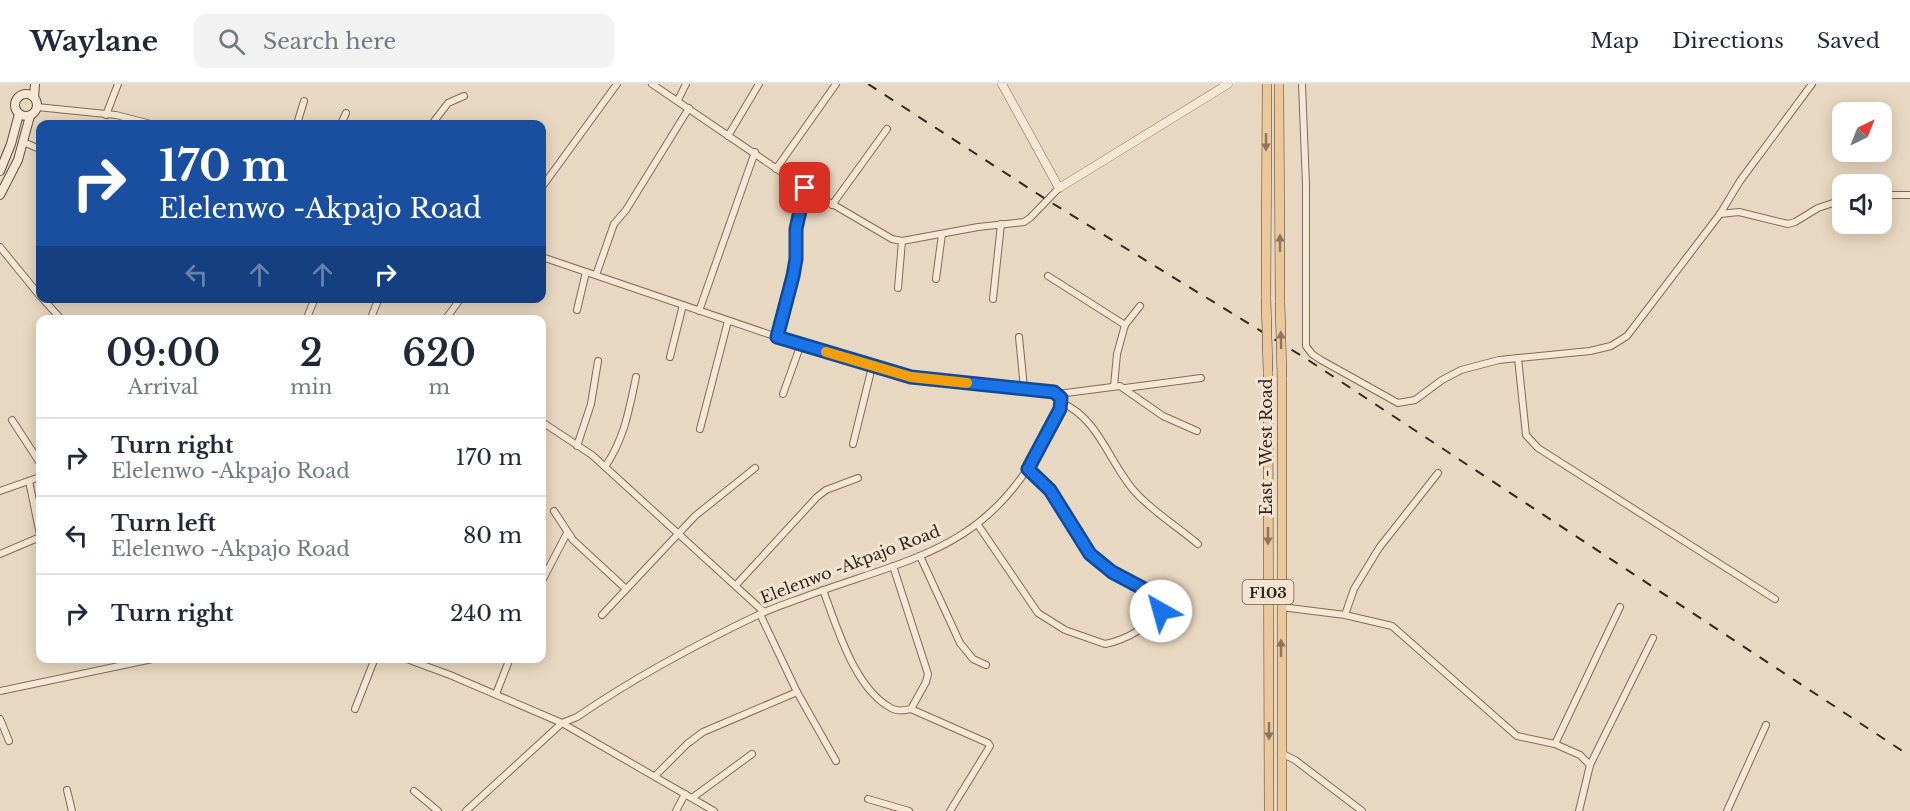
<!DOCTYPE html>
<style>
body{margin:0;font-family:"Libre Baskerville",serif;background:#f2f2f3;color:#1f2937;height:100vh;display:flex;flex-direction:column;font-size:22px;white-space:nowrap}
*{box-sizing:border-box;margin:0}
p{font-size:20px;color:#747a83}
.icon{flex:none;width:33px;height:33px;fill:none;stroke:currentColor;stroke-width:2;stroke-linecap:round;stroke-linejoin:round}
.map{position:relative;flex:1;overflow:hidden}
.sheet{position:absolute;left:36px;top:231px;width:510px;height:348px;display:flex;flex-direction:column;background:#fff;border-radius:12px;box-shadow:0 3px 15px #0003}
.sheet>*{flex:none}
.top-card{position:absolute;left:36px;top:36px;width:510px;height:183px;border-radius:12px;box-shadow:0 3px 15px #0003;background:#1a4fa0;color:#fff;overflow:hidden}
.needle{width:39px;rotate:43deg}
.tools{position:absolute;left:1832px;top:18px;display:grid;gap:12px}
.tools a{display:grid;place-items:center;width:60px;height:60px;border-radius:12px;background:#fff;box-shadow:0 3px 15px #0003;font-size:30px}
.pin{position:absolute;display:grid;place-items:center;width:51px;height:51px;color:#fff;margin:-26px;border-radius:12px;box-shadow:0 3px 9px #0006}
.me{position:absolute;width:66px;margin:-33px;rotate:322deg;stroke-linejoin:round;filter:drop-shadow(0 0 4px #0008)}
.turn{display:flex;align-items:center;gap:21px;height:126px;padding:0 24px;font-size:27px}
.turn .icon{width:78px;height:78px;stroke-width:2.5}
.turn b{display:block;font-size:42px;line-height:51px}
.lanes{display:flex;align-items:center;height:57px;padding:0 24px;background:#0003;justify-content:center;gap:30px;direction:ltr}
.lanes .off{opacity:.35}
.eta{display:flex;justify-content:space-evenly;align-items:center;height:102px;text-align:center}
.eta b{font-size:36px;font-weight:600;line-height:42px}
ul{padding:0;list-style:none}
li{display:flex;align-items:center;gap:18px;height:78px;padding:0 24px;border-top:2px solid #e0e1e3}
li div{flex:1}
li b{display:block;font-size:22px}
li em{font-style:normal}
header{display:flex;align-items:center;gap:36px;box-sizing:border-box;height:84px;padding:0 30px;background:#fff;border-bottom:2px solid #e0e1e3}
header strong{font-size:28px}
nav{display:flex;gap:33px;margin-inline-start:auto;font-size:21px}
.search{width:420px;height:54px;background:#f2f2f3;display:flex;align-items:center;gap:15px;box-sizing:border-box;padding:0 21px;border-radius:12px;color:#747a83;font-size:22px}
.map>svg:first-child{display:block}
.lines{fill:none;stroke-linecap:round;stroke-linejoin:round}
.minor-casing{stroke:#816a5a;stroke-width:8}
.tertiary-casing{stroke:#816a5a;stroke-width:9}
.secondary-casing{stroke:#634c3e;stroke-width:10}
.primary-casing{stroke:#4f3a2e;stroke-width:10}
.minor{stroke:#f5e7d3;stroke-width:6}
.tertiary{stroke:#f5e7d3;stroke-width:8}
.secondary{stroke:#f5e7d3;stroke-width:8}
.primary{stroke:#eac89b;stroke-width:9}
.rail{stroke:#32251d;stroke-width:2;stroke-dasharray:10 10;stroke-linecap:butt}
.primary-bridge-casing{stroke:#4f3a2e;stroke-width:10;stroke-linecap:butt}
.primary-bridge{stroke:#eac89b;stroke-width:9}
.oneway{fill:#8e765c}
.route-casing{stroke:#114b97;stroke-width:15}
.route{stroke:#1a73e8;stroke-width:10}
.slow{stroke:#f59e0b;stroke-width:10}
.labels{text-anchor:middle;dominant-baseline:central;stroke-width:6;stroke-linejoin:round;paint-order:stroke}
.shield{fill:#f2e4d0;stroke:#6c5e53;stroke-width:1.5}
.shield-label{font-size:15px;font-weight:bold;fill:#32251d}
.street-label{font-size:16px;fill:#32251d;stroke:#f2e4d0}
</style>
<header>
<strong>Waylane</strong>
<div class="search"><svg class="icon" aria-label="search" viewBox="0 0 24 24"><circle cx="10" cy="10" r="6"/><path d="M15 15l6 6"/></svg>Search here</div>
<nav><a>Map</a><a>Directions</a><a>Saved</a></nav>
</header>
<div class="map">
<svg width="1910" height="727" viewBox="0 0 1910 727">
<rect width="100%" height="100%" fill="#e9d8c1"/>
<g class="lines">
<defs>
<g id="minor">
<path d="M652 0 805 104 892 155 902 157 978 143 1024 138 1030 134 1059 104"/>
<path d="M1302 0 1306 101V262L1312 270 1321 276 1398 319 1415 316 1442 296 1461 286 1499 276 1590 267 1611 262 1627 252 1720 130 1740 97 1812 0"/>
<path d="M678 16 686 0"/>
<path d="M37 23 116 31 151 40"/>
<path d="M106 31 118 0"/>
<path d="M297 40 304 17"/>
<path d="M341 40 346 29"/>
<path d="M432 40 448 19 464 12"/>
<path d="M728 52 759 0"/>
<path d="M23 58 40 65"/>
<path d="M776 85 836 0"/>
<path d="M542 103 617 0"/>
<path d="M1881 111H1910"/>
<path d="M832 121 887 45"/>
<path d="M1720 130 1739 128 1788 140 1795 138 1818 124 1842 116"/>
<path d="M0 163 40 212"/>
<path d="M596 191 614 140 626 126 689 24"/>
<path d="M1048 192 1125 241"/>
<path d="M936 195 942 150"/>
<path d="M898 204 902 157"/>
<path d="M42 214 62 236"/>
<path d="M993 215 1001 140"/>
<path d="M577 226 586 188"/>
<path d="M699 227 755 68"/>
<path d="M306 236 315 214"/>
<path d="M370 236 379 214"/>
<path d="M445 236 461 214"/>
<path d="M777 253 793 192 796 175V145L805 104"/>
<path d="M1019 253 1024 304"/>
<path d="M670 273 683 221"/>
<path d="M1518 274 1526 351 1538 364 1775 515"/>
<path d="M1114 302 1117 270 1125 241 1140 222"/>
<path d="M1125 304 1201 294"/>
<path d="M783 310 801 260"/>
<path d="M1058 310 1120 302 1163 332 1197 347"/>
<path d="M1062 319C1100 335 1110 382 1137 410 1155 429 1179 444 1198 460"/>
<path d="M12 336 40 379"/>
<path d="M542 338 592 371 764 528"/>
<path d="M700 345 728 237"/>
<path d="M853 360 872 283"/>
<path d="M577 362 591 320 598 277"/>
<path d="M605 383C625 353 629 326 636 293"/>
<path d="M29 397 40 451"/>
<path d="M0 407 40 393"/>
<path d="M554 427 573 456 626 505"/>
<path d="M978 441 1038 529 1065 546 1105 560C1122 557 1159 540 1161 521L1146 506 1099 479 1084 462 1050 406 1028 385"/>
<path d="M0 470 40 453"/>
<path d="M920 472 960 559 973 575 986 581"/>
<path d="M893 482 928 590 926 598 911 625"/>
<path d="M542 497 567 449"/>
<path d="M736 501 817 413 826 406 858 394"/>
<path d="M823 506C837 543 855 607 893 625 899 628 905 626 911 625L988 659 990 662 950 727"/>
<path d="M1281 523 1345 531 1392 542 1517 652 1555 660 1580 671 1590 681"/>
<path d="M760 530 797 608 836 677"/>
<path d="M602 531 695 432 755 384"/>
<path d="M1345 531 1354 505 1379 464 1438 389"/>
<path d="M404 574 450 591 562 639 714 727"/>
<path d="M0 607 157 574"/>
<path d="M496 610 510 574"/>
<path d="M355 625 375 574"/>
<path d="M0 635 9 657"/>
<path d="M1555 660 1620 523"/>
<path d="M1281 669 1295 676 1362 727"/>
<path d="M655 692 687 660 703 648 797 608"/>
<path d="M67 706 72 727"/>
<path d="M414 707 438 727"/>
<path d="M692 714 752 670"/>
<path d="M868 715 909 727"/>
<path d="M466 727 562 639 577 633C635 593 697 560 760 530 775 523 791 518 807 512 913 473 988 466 1045 355 1052 343 1067 324 1058 310L1050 306 930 296 897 289 777 253 542 173"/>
<path d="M676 727 685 710"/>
<path d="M1579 727 1590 681 1653 554"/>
<path d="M1727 727 1766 641"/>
</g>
<path id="tertiary" d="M1002 0 1059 104 1228 0"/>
<g id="secondary">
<circle cx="26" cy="21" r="11"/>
<path d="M34 13 35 0"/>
<path d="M0 87 11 60 19 30"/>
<path d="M0 111 18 76 30 32"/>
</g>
<g id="primary">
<path d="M1279 0 1280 218"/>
<path d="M1266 214 1267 0"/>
<path d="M1268 288 1269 727"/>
<path d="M1282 727V294"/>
</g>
</defs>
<use href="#minor" class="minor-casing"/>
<use href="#tertiary" class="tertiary-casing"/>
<use href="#secondary" class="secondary-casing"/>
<use href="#primary" class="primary-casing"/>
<use href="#minor" class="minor"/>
<use href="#tertiary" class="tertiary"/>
<use href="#secondary" class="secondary"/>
<use href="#primary" class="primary"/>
<path class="rail" d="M868 0 1047 116 1305 274 1910 672"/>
<defs>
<g id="primary-bridge">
<path d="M1266 214 1268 288"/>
<path d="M1280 218 1282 294"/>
</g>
</defs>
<use href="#primary-bridge" class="primary-bridge-casing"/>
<use href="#primary-bridge" class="primary-bridge"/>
</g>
<defs><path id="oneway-solid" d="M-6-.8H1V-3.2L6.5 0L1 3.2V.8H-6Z" transform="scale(1.5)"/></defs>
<g class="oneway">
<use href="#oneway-solid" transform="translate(1266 58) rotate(90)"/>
<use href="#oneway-solid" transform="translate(1280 159) rotate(-90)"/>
<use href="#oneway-solid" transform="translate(1281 256) rotate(-91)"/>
<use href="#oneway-solid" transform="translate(1268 452) rotate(90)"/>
<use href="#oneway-solid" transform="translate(1281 564) rotate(-90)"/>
<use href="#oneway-solid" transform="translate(1269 647) rotate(90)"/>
</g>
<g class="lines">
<defs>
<path id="route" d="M805 104 796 145V175L793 192 777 253 911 293 1054 308 1061 314 1060 325 1028 385 1050 406 1090 470 1112 488 1146 506 1161 521V527"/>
</defs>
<use href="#route" class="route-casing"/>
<use href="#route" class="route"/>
<path class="slow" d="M826 268 911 293 967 299"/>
</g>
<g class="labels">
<rect class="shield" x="1242.5" y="496" width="51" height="24" rx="4.5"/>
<g class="shield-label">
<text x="1268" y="508">F103</text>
</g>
<g class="street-label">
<text transform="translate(1266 363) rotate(-90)">East - West Road</text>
<text transform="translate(850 480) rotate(-21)">Elelenwo -Akpajo Road</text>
</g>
</g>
</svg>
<div class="tools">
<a><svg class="needle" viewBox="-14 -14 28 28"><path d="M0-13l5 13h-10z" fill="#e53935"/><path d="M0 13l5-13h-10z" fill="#747a83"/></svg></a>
<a><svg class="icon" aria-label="sound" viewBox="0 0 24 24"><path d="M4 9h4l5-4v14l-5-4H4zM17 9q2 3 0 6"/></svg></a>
</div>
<div class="pin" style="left:805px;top:104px;background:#d93025"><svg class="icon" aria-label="arrive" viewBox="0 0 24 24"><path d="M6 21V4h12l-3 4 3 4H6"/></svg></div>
<svg class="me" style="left:1161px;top:527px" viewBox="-20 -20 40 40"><circle r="19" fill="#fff"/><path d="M0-13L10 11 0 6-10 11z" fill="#1a73e8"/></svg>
<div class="top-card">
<div class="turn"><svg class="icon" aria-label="right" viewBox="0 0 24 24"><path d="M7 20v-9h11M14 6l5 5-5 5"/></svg><div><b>170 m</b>Elelenwo -Akpajo Road</div></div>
<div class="lanes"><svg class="icon off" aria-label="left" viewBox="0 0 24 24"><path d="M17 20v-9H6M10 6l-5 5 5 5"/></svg><svg class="icon off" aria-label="ahead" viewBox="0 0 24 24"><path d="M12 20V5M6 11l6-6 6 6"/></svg><svg class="icon off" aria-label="ahead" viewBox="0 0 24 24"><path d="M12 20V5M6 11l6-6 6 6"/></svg><svg class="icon" aria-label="right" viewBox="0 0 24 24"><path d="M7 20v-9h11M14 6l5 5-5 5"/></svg></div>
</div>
<section class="sheet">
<div class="eta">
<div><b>09:00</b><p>Arrival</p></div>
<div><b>2</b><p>min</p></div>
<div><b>620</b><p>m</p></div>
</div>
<ul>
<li><svg class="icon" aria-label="right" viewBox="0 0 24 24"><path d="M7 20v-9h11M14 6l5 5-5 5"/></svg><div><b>Turn right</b><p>Elelenwo -Akpajo Road</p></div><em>170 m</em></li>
<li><svg class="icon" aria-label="left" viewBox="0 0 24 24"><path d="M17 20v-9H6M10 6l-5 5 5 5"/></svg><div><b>Turn left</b><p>Elelenwo -Akpajo Road</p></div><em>80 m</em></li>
<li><svg class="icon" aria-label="right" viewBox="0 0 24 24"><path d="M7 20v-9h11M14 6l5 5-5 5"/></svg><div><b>Turn right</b></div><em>240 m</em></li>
</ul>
</section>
</div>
